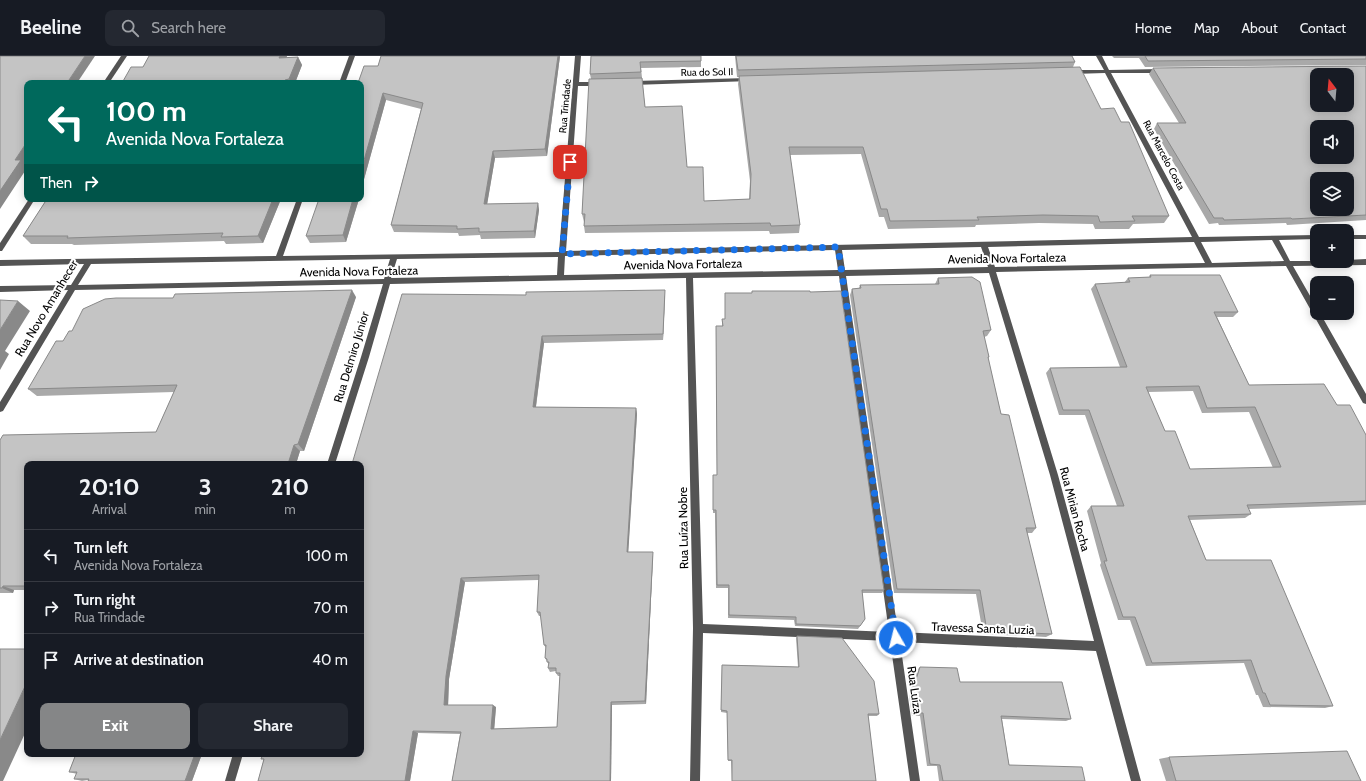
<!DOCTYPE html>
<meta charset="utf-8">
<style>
body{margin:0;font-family:Cabin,sans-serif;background:#242831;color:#f1f3f6;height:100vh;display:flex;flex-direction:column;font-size:15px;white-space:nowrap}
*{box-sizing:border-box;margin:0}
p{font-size:13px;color:#9ea1a6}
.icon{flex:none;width:22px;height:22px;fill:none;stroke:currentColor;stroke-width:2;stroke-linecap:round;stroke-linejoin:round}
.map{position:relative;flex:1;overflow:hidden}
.panel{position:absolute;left:24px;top:405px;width:340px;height:296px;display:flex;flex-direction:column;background:#171b24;border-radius:8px;box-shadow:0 2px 10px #0003}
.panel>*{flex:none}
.banner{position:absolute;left:24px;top:24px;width:340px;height:122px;border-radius:8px;box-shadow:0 2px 10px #0003;background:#00695c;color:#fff;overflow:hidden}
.needle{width:26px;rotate:344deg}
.fabs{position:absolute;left:1310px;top:12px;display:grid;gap:8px}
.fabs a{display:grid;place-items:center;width:44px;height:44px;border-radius:8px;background:#171b24;box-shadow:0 2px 10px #0003;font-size:20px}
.pin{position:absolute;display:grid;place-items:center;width:34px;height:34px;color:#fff;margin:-17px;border-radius:8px;box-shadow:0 2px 6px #0006}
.me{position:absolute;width:44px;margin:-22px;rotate:352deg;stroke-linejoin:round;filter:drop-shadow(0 0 3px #0008)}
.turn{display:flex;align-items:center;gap:14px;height:84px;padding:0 16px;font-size:18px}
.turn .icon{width:52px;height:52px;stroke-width:2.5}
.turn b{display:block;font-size:28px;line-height:34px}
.then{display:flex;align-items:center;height:38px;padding:0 16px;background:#0003;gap:8px;font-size:15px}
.eta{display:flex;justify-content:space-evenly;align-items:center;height:68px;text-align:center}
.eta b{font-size:24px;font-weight:800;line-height:28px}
.primary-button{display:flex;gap:8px;margin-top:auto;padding:8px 16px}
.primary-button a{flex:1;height:46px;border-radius:8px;background:#858687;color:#fff;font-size:16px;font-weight:800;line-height:46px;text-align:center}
.primary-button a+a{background:#242831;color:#f1f3f6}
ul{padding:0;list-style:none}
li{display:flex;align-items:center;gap:12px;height:52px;padding:0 16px;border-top:1px solid #363941}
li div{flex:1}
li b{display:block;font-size:15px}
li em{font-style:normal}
header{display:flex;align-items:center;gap:24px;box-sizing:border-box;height:56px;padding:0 20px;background:#171b24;border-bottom:1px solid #363941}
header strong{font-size:19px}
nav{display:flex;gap:22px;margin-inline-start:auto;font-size:14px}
.search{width:280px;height:36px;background:#242831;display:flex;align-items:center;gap:10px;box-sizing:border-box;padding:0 14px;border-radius:8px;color:#9ea1a6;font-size:15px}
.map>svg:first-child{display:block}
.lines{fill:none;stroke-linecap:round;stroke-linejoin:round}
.minor{fill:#545454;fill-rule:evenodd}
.wall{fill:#a9a9a9;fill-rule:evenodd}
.shaded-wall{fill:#898989}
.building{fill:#c4c4c4;stroke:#898989;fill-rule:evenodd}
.route{stroke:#1a73e8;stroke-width:7;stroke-dasharray:0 12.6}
.labels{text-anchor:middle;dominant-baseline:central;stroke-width:4;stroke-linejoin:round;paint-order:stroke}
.far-street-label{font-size:10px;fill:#000;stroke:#fff}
.street-label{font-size:12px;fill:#000;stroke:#fff}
</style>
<header>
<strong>Beeline</strong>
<div class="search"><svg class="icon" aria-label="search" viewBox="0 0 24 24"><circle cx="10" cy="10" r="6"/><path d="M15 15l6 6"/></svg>Search here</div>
<nav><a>Home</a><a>Map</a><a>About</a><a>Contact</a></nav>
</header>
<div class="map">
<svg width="1366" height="725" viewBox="0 0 1366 725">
<rect width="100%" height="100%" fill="#fff"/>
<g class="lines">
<g class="minor">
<path d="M121 0H127L109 27H103Z"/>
<path d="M349 0H355L345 27H339Z"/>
<path d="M575 0H581L579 26H599L602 28 599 30H578L566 195 1192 181 1105 17 1073 18 1070 16 1073 14H1104L1096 0H1102L1109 14 1161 13 1164 15 1161 17H1111L1199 181 1317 179V183L1279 184 1290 205H1347V204L1366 203V209L1293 210 1317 252V257H1320L1366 338V348L1363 347 1286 210 996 216 1058 419 1141 725H1131L1096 595 900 586 920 725H910L890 585 703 577 700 725H690L693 572 686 222 390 228 369 301 335 408H327L361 301 383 228 75 234 3 355 0 356V346L68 234 0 236V230L71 229 84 208 0 210V204L276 200 297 143H303L283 200 559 196ZM1272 184 1284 205 1212 207 1201 186ZM1194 186 1205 207 995 211 988 191ZM981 191 988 211 845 214 842 194ZM835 194 838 214 564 219 565 200ZM558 201 557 219 391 222 397 203ZM390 203 384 223 78 229 91 208ZM989 217 1050 419 1094 585 898 576 846 220ZM839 220 889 576 703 568 693 222Z"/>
<path d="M749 22 751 23V25L633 29 630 27 633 25Z"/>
<path d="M29 143H35L2 195H0V187Z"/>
<rect x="1347" y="179" width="19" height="4"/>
<path d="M233 698H243L235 725H225Z"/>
</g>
</g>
<g class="wall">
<path d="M149 0H287L286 2 298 1 302 9 295 27H122L143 11Z"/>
<path d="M381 0H560L547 100 495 102 487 148 538 147 539 154 535 182 481 183 480 179 459 180 458 177 394 176 391 169 421 53 386 44 361 134 378 10Z"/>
<path d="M591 0H701V11L641 12 645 51 687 111 704 145 749 143 750 125 738 28 739 21H737L735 0H1072L1075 6 1073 11 1101 53 1169 160 1164 167 1133 168 1129 173H1095L1093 168 1039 167 976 169 975 171 888 173 884 161H879L861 98 790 99 800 169 799 177 770 178 769 175 585 177 584 170V166L582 158 591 23 590 18Z"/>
<path d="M1112 0H1366V9L1145 11 1139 2H1114Z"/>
<path d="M1366 10V164L1287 169 1286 167 1219 169 1218 167 1209 168 1154 73 1157 67H1179L1149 18 1153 12Z"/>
<path d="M47 143H281L263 187 226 188 224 185 74 189 72 188H31L23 180Z"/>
<path d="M359 143 346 186 310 187 306 180Z"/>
<path d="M1150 219 1238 256 1233 261H1217L1249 329 1337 349 1366 379V449L1248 453 1251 458 1245 462 1190 464 1206 504 1333 650 1325 652 1263 651 1258 639H1256L1244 607 1146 610 1130 564H1118L1100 509 1101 507 1087 455 1091 450H1117L1085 359H1059L1046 317 1050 312 1120 311 1091 233 1095 228 1124 227 1128 222 1149 221ZM1193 335 1202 357 1249 356 1273 412 1190 413 1165 375 1148 336Z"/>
<path d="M938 222 991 274 987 280 984 281 989 301 988 302 1001 358 1036 472 1032 477H1027L1052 578 1046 581 983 578 976 538 894 537 850 239 852 233 859 232 860 229 935 228Z"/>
<path d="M752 235 884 534 882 537H862L865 563 858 573 795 570 794 564 728 562V532H716L715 457H713V423L717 419 716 270H722V263H725V237H752Z"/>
<path d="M526 239 665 240 663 284 544 287 536 351 636 352 637 358 628 496 653 500 646 648 612 649 611 725H452L460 678 418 677 410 725H258L264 703H261L361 698ZM539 524 537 556 539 560H541L544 589 546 592 545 602 549 609 548 612 550 616 556 615V617L558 620H560L557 671 494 673 496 651 448 649 449 623 465 526Z"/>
<path d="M356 241 304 395H300L296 408H27V534H14L13 537H0V384L156 376 174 336 37 340 28 333 63 285Z"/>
<path d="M797 580 879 658 877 660H868L876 725H732L731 705H728L727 657 721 656 722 609 798 611 796 582Z"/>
<path d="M920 611 960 626 1071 663 1066 665 1002 663 1009 709 1085 725H939L937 710H927L920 660H912L909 639 917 614Z"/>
<path d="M76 698H202L192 725H88V724L82 725 74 723 77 718 69 716Z"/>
<path d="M1169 701 1361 725H1166L1159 703Z"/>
</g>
<g class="shaded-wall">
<path d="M85 0H95L77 27H67Z"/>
<path d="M280 0H287L283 9 279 2Z"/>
<path d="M558 0H560L547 100 545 93Z"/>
<path d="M298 1 302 9 295 27H291L289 23Z"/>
<path d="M383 37 386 44 361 134V115Z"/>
<path d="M27 86V103L24 107 27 110V112L0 153V135L15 104Z"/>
<path d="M493 95 495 102 486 155 484 148Z"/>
<path d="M273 143H281L263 187 258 180Z"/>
<path d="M353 143H359L346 186 343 179Z"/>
<path d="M538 147 539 154 535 182 534 175Z"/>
<path d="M352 234 356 241 304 395 298 388Z"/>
<path d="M665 234V240L663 284V278Z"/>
<path d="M18 245 30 255 5 295 9 298 0 314V274Z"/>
<path d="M542 280 544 287 535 357 533 351Z"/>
<path d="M636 352 637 358 628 501 627 496Z"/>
<path d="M294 389 300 395 296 408H288Z"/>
<path d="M653 496V500L646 648 645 645Z"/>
<path d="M461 522 465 526 449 623 448 652 444 649 446 620Z"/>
<path d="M3 530 14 534 13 537 2 532Z"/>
<path d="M27 626V673L3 725H0V684Z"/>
<path d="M611 646 612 649 611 725H610Z"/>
<path d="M493 649 496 651 494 676 491 673Z"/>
<path d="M413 675 418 677 410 725H405Z"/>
<path d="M195 698H202L192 725H185Z"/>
</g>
<g class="building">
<path d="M0 0H85L67 27H27V86L15 104H21L0 135Z"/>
<path d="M149 0H280L279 2 298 1 289 23 285 24 284 27H122L131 11H143Z"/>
<path d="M381 0H558L545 93 493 95 484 148 538 147 534 175 479 176V172L457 173V170L391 169 423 47 383 37 361 115V27H358L364 10H378Z"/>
<path d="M591 0H701V5L640 6 641 16 590 18Z"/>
<path d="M736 0H1072L1075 6 738 14Z"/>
<path d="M1145 0H1366V3L1148 5Z"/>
<path d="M1366 10V159L1292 163 1291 162 1224 164 1223 162H1214L1157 67H1186L1153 12ZM1317 19H1347V49H1317ZM1317 71H1347V101H1317ZM1317 123H1347V153H1317Z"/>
<path d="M1080 11 1101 53 1114 52 1121 66H1129L1169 160H1132L1135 165 1100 166 1098 160 1043 159 977 161 979 164 890 165 887 153H881L863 91H789L800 169 771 170 770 167 584 170 585 158H582L589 23 642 22 645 51 682 50 687 111H703L704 145 750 143 751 118 739 20Z"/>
<path d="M47 143H273L258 180 221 181 223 177 67 182 68 180H23Z"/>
<path d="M319 143H353L343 179 306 180Z"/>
<path d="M1150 219H1220L1238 256H1214L1249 329 1324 328 1337 349H1350L1366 379V445L1247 449 1251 458 1188 460 1206 504H1271L1333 650 1270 649 1265 637H1263L1251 604 1152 607 1135 561H1123L1104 505H1107L1091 450H1124L1089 354H1063L1050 312 1127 311 1095 228 1130 226 1128 222 1151 221ZM1199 330 1207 352 1255 351 1281 411 1190 413 1175 375H1165L1146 331Z"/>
<path d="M972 221 980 226 991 274 983 275 989 301H988L1001 358 1009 359 1036 472H1026L1052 578 987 575 980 534 897 533 852 233 861 232 860 229 939 228 938 222Z"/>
<path d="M352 234 298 388 294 389 288 408H27V530H3L2 532H0V384L3 379 156 376 177 329 28 333 56 285H63L69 275H72L83 253 105 243 116 242H173L175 238Z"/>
<path d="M665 234 663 278 542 280 533 351 636 352 627 496H653L645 645 611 646 610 725H452L461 676 413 675 405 725H258L264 703H261L263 698H361V408H352L402 238 526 239V236ZM539 519 537 556H540L544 589H546L545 602 547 603V606H549L548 612H556V617H560L557 671 491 673 493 649H444L446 620 461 522Z"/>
<path d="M752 235H810V236L841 235 884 534H862L865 563 860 570 796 568V561L729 559V529H717L716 454H713V419H717L716 270H723L722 263H725V237H752Z"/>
<path d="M0 244 18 245 0 274Z"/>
<path d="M797 580 842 582 874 625 879 658H868L876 725H732V704H728L727 655 721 654 722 609 799 611Z"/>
<path d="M0 593H27V626L0 684Z"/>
<path d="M920 611 957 612 960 626H1062L1071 663 1001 660 1009 709 1082 711 1085 725H943L940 709 930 708 923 657H915L912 636Z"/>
<path d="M1347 695 1361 725H1176L1169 701Z"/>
<path d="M76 698H195L185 725H88L89 723H74L77 716H69Z"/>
</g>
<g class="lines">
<path class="route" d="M570 106 562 198 838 191 896 582"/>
</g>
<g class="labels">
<g class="far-street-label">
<text transform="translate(707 16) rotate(-1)">Rua do Sol II</text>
<text transform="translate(565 50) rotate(-85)">Rua Trindade</text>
<text transform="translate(1164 99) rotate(62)">Rua Marcelo Costa</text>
</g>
<g class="street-label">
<text transform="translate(1007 202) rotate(-1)">Avenida Nova Fortaleza</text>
<text transform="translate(683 208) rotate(-1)">Avenida Nova Fortaleza</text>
<text transform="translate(359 215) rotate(-1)">Avenida Nova Fortaleza</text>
<text transform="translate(46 252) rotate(-59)">Rua Novo Amanhecer</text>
<text transform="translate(351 301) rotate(-73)">Rua Delmiro Júnior</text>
<text transform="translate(1075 453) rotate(75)">Rua Mirian Rocha</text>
<text transform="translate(683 472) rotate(-91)">Rua Luíza Nobre</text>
<text transform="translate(983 572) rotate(2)">Travessa Santa Luzia</text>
<text transform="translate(915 634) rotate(82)">Rua Luíza</text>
</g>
</g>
</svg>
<div class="fabs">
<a><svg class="needle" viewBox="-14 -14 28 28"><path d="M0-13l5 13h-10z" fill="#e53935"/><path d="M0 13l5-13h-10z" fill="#9ea1a6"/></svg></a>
<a><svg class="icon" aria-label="sound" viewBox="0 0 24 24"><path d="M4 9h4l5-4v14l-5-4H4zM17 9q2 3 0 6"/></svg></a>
<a><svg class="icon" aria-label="layers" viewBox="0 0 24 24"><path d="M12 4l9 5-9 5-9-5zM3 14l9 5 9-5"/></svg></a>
<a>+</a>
<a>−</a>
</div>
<div class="pin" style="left:570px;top:106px;background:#d93025"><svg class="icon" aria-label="arrive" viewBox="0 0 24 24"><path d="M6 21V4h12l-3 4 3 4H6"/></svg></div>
<svg class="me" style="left:896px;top:582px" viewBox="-20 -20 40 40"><circle r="17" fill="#1a73e8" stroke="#fff" stroke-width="3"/><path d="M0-11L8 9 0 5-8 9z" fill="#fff"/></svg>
<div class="banner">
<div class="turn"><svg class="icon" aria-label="left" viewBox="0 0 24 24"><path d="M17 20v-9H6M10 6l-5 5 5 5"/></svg><div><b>100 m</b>Avenida Nova Fortaleza</div></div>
<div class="then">Then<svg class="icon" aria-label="right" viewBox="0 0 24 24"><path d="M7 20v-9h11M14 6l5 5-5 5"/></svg></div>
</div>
<section class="panel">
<div class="eta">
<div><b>20:10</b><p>Arrival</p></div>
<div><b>3</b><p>min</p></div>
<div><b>210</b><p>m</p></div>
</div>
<ul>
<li><svg class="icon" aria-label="left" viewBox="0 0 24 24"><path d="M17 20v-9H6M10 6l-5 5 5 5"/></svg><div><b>Turn left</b><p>Avenida Nova Fortaleza</p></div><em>100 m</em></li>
<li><svg class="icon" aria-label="right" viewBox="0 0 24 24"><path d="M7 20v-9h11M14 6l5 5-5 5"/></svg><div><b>Turn right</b><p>Rua Trindade</p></div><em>70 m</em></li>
<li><svg class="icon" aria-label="arrive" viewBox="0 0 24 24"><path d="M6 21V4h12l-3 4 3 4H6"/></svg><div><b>Arrive at destination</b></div><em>40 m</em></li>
</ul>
<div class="primary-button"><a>Exit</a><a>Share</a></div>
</section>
</div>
